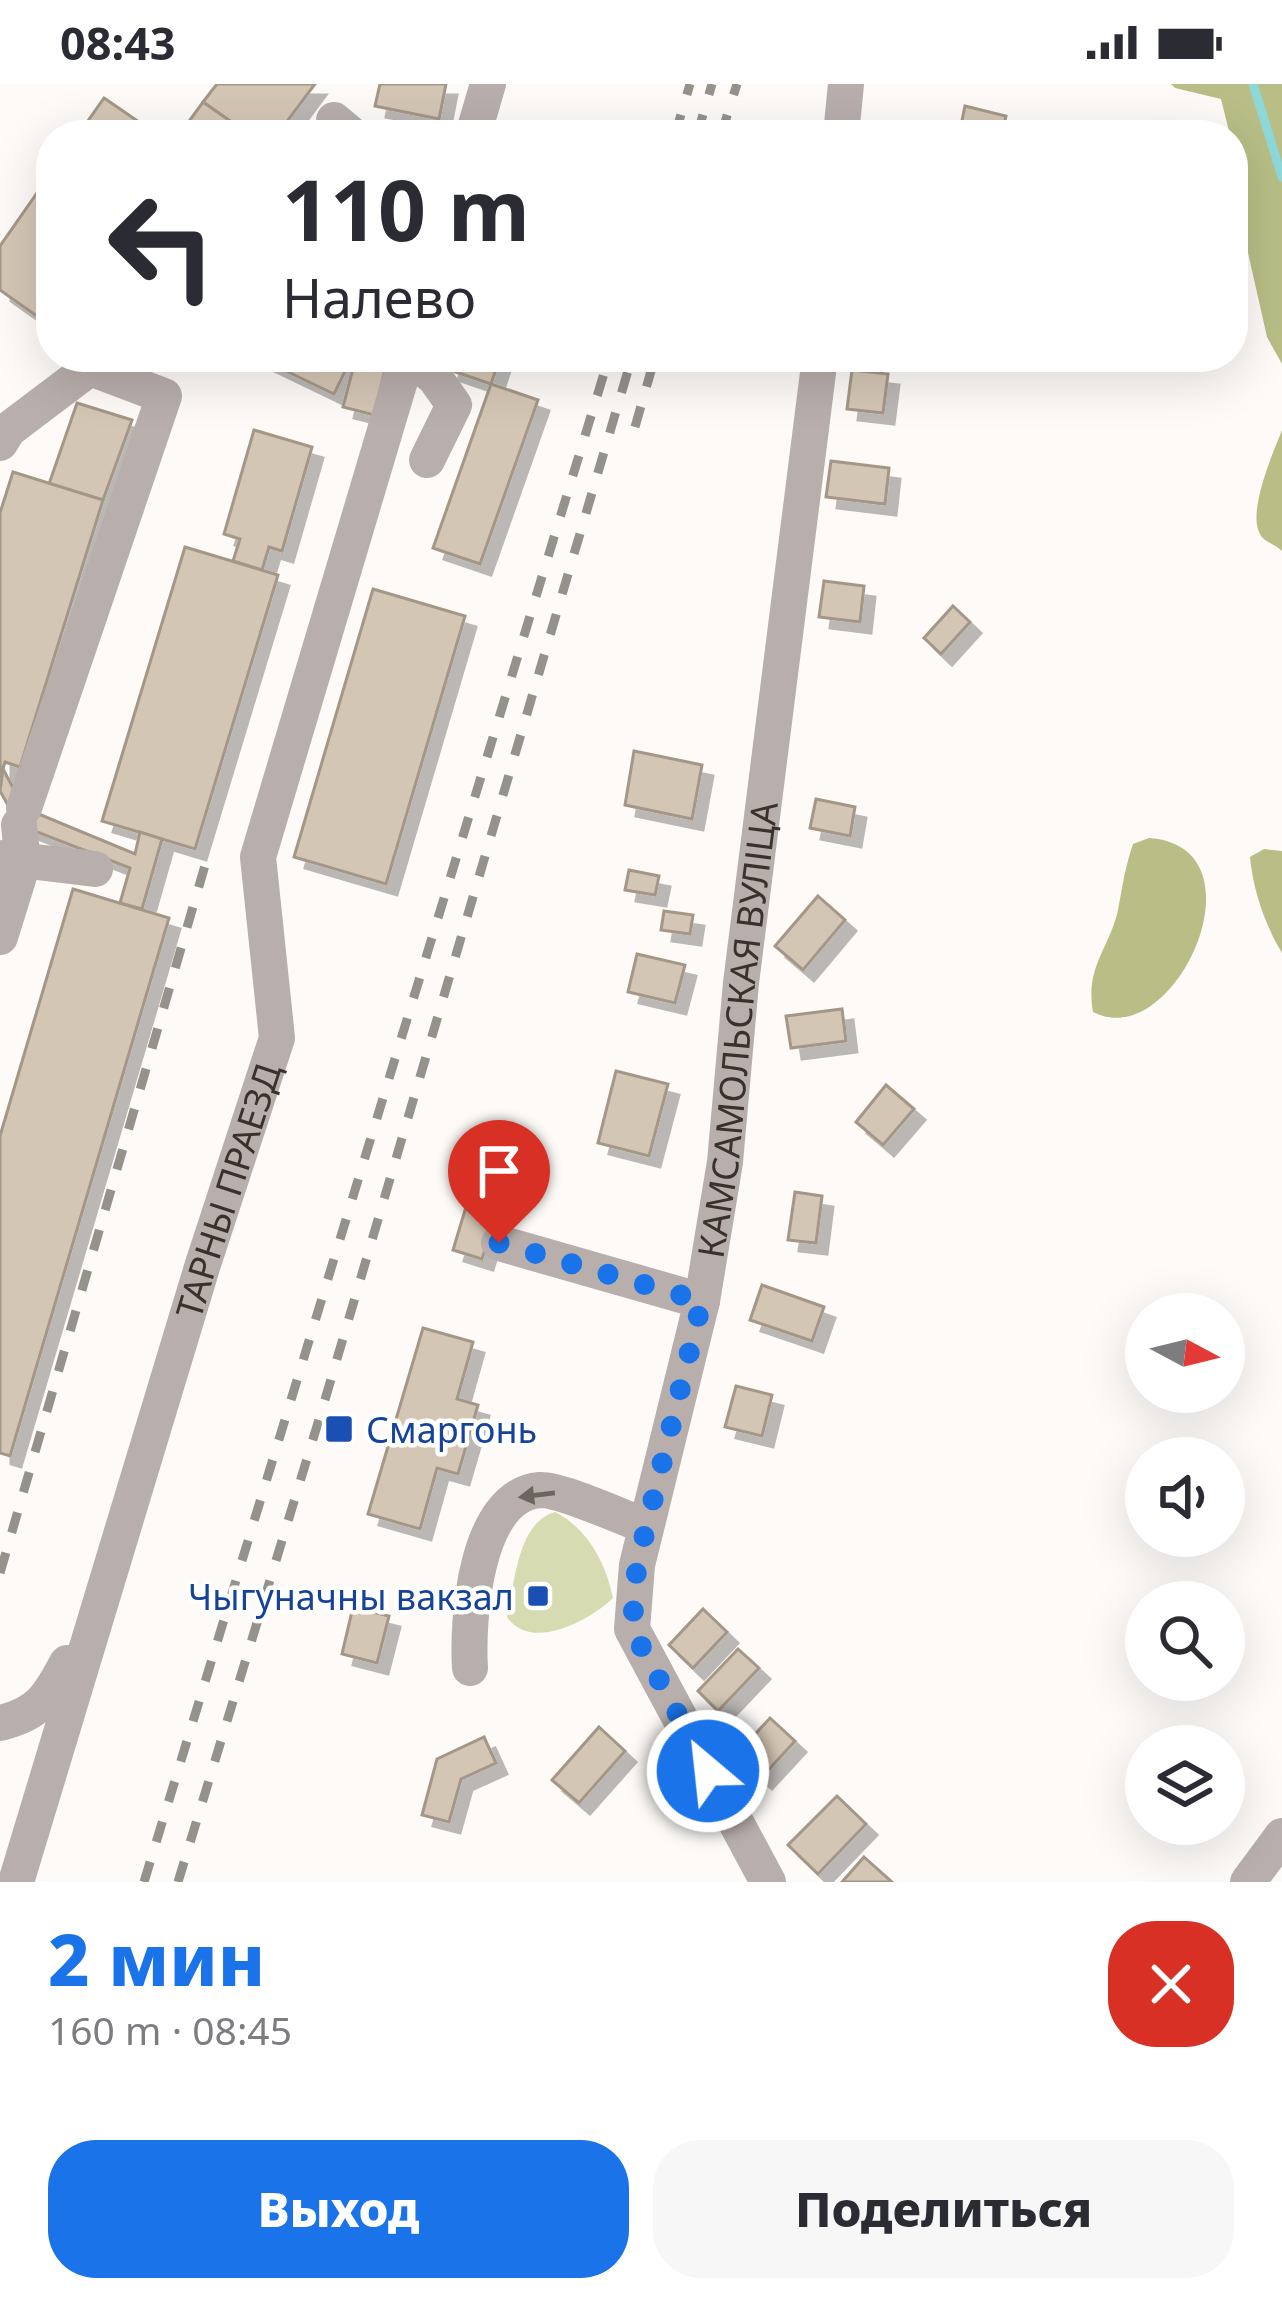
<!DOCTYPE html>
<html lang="ru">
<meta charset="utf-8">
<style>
body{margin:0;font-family:"Noto Sans",sans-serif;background:#f7f7f7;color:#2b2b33;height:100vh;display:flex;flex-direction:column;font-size:45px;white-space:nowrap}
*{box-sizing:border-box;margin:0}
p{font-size:39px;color:#7c7c81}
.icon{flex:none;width:66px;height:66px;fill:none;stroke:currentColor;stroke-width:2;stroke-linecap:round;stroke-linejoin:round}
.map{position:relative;height:1798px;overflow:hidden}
.details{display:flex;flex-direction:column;background:#fff;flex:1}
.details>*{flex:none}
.banner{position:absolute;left:36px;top:36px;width:1212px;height:252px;border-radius:48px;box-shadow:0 12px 48px #0002;background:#fff;color:#2b2b33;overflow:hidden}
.needle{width:78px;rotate:97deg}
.buttons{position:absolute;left:1125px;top:1209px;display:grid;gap:24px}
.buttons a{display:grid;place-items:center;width:120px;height:120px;border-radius:50%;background:#fff;box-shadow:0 12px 48px #0002;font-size:60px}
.pin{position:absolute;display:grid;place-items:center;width:102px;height:102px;color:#fff;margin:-123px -51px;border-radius:50% 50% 50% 0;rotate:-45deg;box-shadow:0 0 12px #0007}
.pin .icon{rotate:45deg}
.me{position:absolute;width:132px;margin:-66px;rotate:332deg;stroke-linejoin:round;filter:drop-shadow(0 0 9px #0008)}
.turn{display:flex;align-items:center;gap:42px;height:252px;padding:0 48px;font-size:54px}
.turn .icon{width:156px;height:156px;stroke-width:2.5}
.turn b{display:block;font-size:84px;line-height:102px}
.round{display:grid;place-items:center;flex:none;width:126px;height:126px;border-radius:48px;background:#f7f7f7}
.head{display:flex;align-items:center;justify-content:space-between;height:204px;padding:0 48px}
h1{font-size:72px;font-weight:800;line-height:90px;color:#1a73e8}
.action{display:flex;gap:24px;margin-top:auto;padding:24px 48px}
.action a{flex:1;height:138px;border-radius:48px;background:#1a73e8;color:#fff;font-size:48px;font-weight:800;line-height:138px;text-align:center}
.action a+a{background:#f7f7f7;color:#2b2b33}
.status{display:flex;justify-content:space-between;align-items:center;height:84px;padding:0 60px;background:#fff;direction:ltr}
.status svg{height:33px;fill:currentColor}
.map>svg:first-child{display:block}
.green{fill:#d6dbb1}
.forest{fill:#b8be86}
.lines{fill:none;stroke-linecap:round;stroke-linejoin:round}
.stream{stroke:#8ed8d9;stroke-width:9}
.building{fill:#d4c6b5;stroke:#a49787;stroke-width:3;filter:url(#shadow)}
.minor{stroke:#b8aeac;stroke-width:36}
.rail{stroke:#95918b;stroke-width:9;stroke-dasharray:21 21;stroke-linecap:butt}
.oneway{fill:#6b645f}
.route{stroke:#1a73e8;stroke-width:21;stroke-dasharray:0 37.8}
.transit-dot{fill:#1a4fb4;stroke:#fff;stroke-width:4.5}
.labels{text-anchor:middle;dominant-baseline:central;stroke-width:9;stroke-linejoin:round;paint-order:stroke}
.street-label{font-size:36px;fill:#38322b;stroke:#fff}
.transit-label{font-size:36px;fill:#164399;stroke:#fff;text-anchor:start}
</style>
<div class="status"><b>08:43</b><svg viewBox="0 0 49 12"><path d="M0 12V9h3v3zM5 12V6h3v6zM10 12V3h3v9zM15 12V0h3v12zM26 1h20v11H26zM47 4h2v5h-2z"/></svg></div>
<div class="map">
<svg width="1282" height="1798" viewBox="0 0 1282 1798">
<defs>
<filter id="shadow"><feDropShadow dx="11" dy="11" stdDeviation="0" flood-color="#0004"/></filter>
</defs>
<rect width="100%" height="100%" fill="#fdfaf7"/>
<path class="green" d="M555 1428C587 1444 606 1479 613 1514 589 1537 531 1568 507 1533 515 1499 517 1439 555 1428Z"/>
<g class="forest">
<path d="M1171 0H1282V280L1267 253 1244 151 1233 51H1230L1221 15 1175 4Z"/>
<path d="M1282 346V467C1275 460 1264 458 1260 450 1247 428 1273 369 1282 346Z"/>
<path d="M1149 754C1269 762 1175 971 1093 928 1085 882 1109 866 1118 826 1123 801 1124 787 1133 760Z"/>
<path d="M1264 765 1282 767V869C1265 841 1253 806 1250 773Z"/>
</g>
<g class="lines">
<path class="stream" d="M1253 0 1282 93"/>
</g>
<g class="building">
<path d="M217 0H315L277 51H250L203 18Z"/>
<path d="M380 0H446L439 35 375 22Z"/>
<path d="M104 14 158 51H78Z"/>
<path d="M203 18 250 51H179Z"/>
<path d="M965 22 1006 32 1002 51H959Z"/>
<path d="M51 89V242L0 206V162Z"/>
<path d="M257 273H352L334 310Z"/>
<path d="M356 273H388L374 331 343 323Z"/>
<path d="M451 273H500L491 300 447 285Z"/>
<path d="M852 286 888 290 883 329 847 325Z"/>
<path d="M491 300 538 316 480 480 433 464Z"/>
<path d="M77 319 132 336 103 416 49 400Z"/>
<path d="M254 346 312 363 282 467 269 463 262 486 233 477 240 455 224 450Z"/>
<path d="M831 377 889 384 885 420 826 413Z"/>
<path d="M13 388 103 416 20 683 5 678 0 694V429Z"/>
<path d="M185 463 278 491 195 765 102 737Z"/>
<path d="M824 497 864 502 860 538 819 533Z"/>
<path d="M373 505 465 532 386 800 294 773Z"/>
<path d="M953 522 970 538 941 570 924 554Z"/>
<path d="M634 667 702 681 692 735 625 721Z"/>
<path d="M3 685 24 724 135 770 140 748 162 755 142 825 120 819 130 784 19 741 0 707Z"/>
<path d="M816 715 855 723 850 752 810 744Z"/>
<path d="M629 786 659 792 655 811 625 806Z"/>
<path d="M73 805 169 834 10 1372 0 1369V1052Z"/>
<path d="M818 812 845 836 803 886 775 862Z"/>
<path d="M664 827 693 831 690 850 661 846Z"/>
<path d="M637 870 685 881 675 919 628 908Z"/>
<path d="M842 925 846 957 791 964 786 932Z"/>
<path d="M616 987 668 1000 649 1072 598 1059Z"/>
<path d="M886 1001 914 1025 883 1061 856 1038Z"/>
<path d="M475 1093 504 1102 482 1175 453 1166Z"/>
<path d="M795 1108 822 1112 816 1159 788 1156Z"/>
<path d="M762 1201 824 1223 812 1257 750 1236Z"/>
<path d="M423 1244 473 1258 457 1315 478 1321 458 1390 437 1384 420 1445 368 1430Z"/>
<path d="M736 1302 772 1311 762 1352 725 1343Z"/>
<path d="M353 1523 389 1532 377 1579 342 1570Z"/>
<path d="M703 1525 727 1548 693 1584 669 1561Z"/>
<path d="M738 1565 759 1584 718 1627 698 1607Z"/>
<path d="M770 1634 795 1657 761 1694 736 1671Z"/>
<path d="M599 1643 625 1667 579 1719 552 1696Z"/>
<path d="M484 1653 496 1679 461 1695 449 1738 422 1731 437 1675Z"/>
<path d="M837 1712 866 1740 818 1790 788 1761Z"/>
<path d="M864 1773 892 1798H842Z"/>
</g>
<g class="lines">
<g class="minor">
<path d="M334 36 352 51"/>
<path d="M473 51 488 0"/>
<path d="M841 51 846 0"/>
<path d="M410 273 435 294 454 321 427 376"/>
<path d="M0 359 8 346 90 284 164 312 24 724"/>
<path d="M3 774 95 785"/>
<path d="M0 853 23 779 19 741"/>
<path d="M499 1159 702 1217"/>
<path d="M470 1584C467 1536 475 1411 540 1406 561 1405 623 1434 646 1442"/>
<path d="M0 1639C39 1630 49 1613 67 1579"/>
<path id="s1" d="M16 1798 203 1180 277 954 258 773 407 273"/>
<path id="s2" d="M768 1798 632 1545 637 1481 702 1217 725 1078 741 899 820 273"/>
<path d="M1248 1798 1282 1752"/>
</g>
<g class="rail">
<path d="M675 51 690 0"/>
<path d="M697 51 712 0"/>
<path d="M721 51 737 0"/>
<path d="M635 343 655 273"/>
<path d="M0 1489 208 771"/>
<path d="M144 1798 609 273"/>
<path d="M178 1798 324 1319 632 273"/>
</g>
</g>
<defs><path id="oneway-solid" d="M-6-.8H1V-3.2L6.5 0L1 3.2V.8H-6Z" transform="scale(3)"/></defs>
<use class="oneway" href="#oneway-solid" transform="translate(537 1411) rotate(173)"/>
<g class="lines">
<path class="route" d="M499 1159 702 1217 637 1481 632 1545 708 1687"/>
</g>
<g class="transit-dot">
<rect x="324" y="1330" width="30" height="30" rx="6"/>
<rect x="526" y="1500" width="24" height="24" rx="6"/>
</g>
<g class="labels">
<g class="street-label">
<text stroke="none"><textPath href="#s2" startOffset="897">КАМСАМОЛЬСКАЯ ВУЛІЦА</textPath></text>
<text stroke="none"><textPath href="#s1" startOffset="723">ТАРНЫ ПРАЕЗД</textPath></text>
</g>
<g class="transit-label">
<text x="366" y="1345">Смаргонь</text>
<text x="514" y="1512" text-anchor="end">Чыгуначны вакзал</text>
</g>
</g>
</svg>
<div class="buttons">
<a><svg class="needle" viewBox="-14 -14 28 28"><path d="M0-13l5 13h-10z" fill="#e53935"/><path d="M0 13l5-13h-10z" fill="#7c7c81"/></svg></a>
<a><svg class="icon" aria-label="sound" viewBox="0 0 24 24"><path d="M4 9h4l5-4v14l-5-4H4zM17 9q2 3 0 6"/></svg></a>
<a><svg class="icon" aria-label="search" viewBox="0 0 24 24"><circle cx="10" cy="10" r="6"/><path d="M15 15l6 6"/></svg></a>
<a><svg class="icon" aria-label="layers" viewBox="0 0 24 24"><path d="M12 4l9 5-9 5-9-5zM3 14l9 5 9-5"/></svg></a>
</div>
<div class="pin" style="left:499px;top:1159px;background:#d93025"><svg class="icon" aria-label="arrive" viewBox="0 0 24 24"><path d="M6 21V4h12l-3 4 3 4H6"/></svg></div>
<svg class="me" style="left:708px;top:1687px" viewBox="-20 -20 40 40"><circle r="17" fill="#1a73e8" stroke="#fff" stroke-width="3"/><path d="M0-11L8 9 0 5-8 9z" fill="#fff"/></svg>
<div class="banner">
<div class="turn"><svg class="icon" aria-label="left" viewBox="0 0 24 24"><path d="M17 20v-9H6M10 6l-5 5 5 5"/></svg><div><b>110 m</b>Налево</div></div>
</div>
</div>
<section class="details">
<div class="head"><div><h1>2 мин</h1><p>160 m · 08:45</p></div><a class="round" style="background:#d93025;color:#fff"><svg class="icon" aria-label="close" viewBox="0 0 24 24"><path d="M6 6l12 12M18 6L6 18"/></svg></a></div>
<div class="action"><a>Выход</a><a>Поделиться</a></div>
</section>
